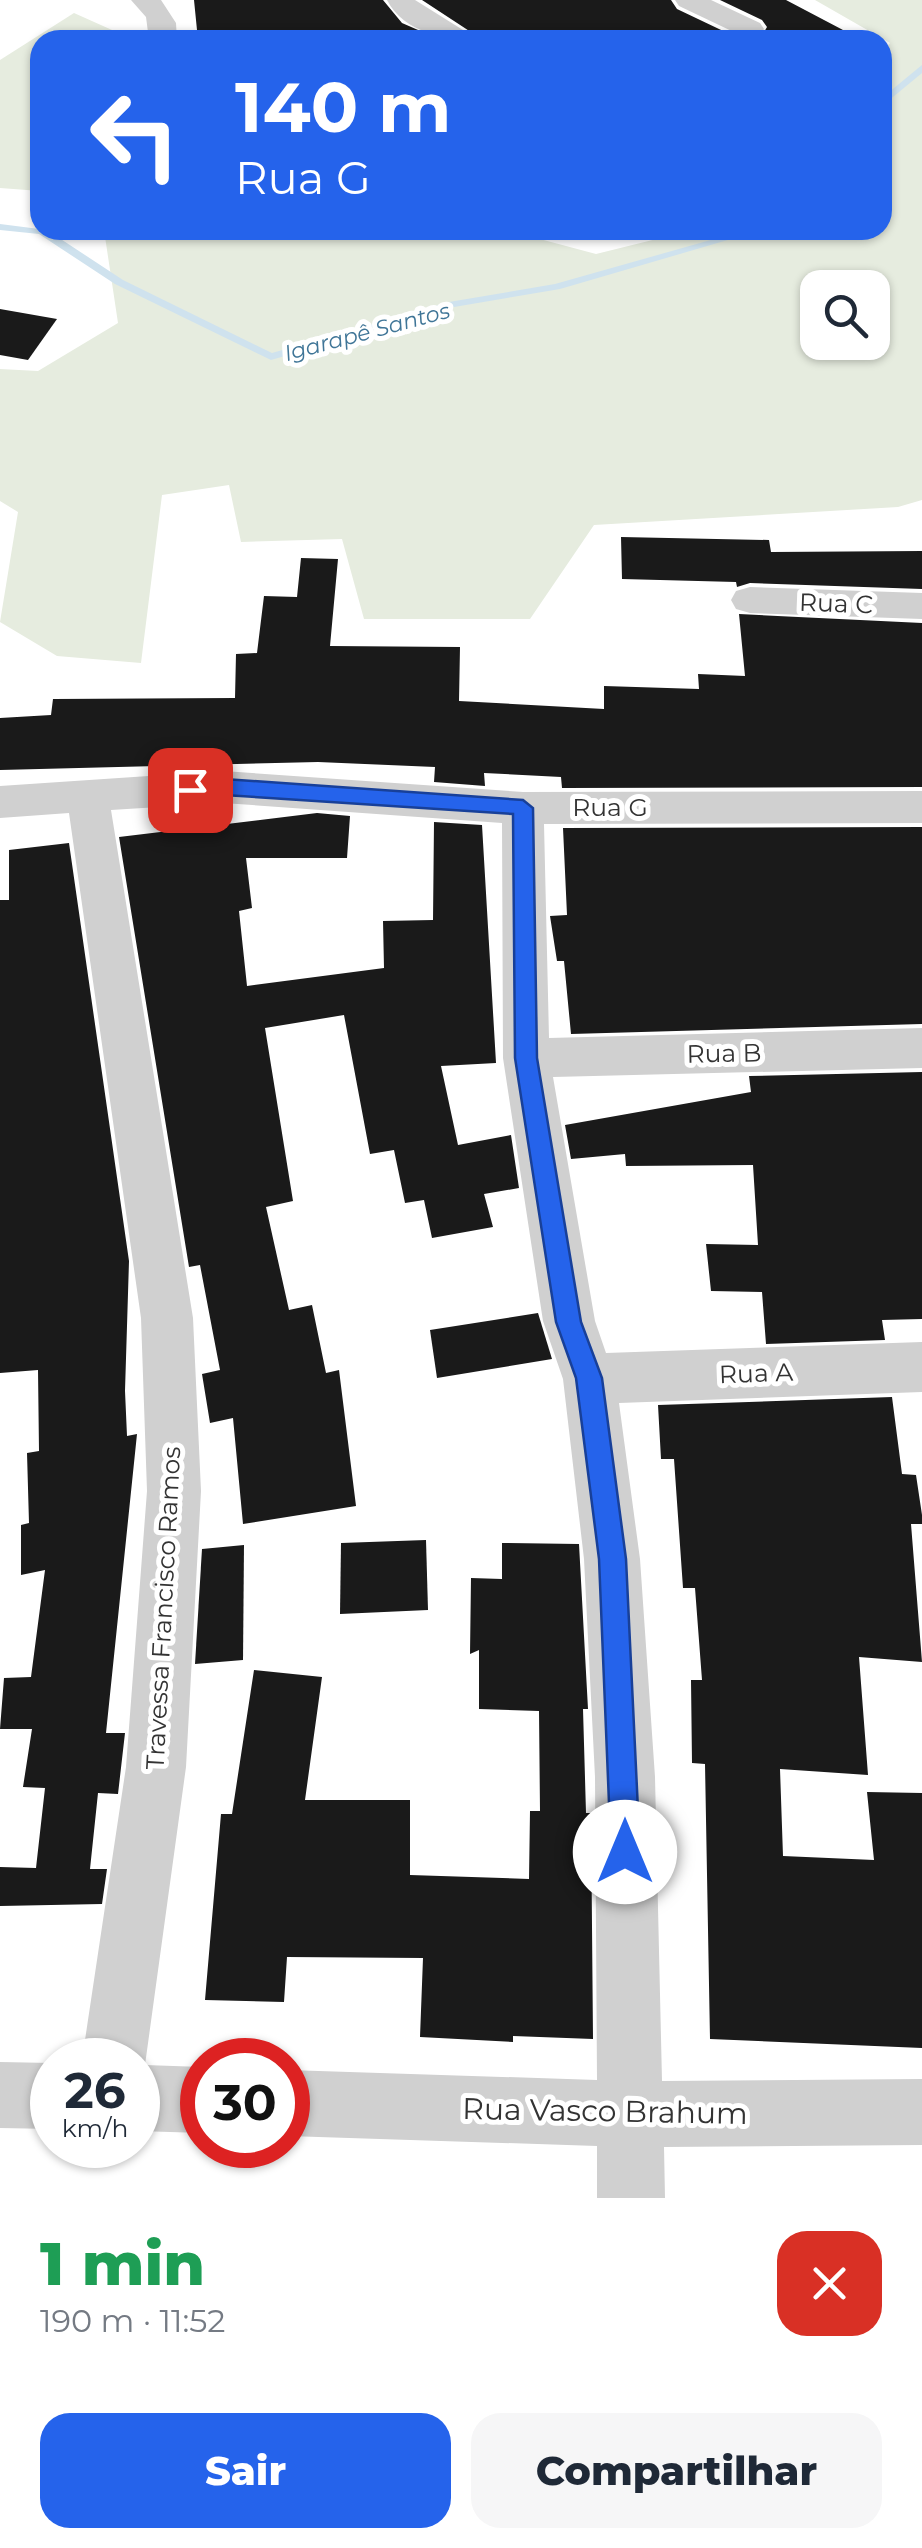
<!DOCTYPE html>
<html lang="pt">
<meta charset="utf-8">
<style>
body{margin:0;font-family:Montserrat,sans-serif;background:#f6f6f7;color:#1f2937;height:100vh;display:flex;flex-direction:column;font-size:38px;white-space:nowrap}
*{box-sizing:border-box;margin:0}
p{font-size:32px;color:#747a83}
.icon{flex:none;width:55px;height:55px;fill:none;stroke:currentColor;stroke-width:2;stroke-linecap:round;stroke-linejoin:round}
.map{position:relative;height:2198px;overflow:hidden}
.details{display:flex;flex-direction:column;background:#fff;flex:1}
.details>*{flex:none}
.hud{position:absolute;left:30px;top:30px;width:862px;height:210px;border-radius:30px;box-shadow:0 2px 8px #0004;background:#2563eb;color:#fff;overflow:hidden}
.buttons{position:absolute;left:800px;top:270px;display:grid;gap:20px}
.buttons a{display:grid;place-items:center;width:90px;height:90px;border-radius:20px;background:#fff;box-shadow:0 2px 8px #0004;font-size:50px}
.speed{position:absolute;left:30px;top:2038px;display:flex;gap:20px;font-size:50px;font-weight:700;text-align:center}
.speed>*{display:grid;place-content:center;width:130px;height:130px;border-radius:50%;background:#fff;box-shadow:0 2px 8px #0004;line-height:1}
.speed small{font-size:25px;font-weight:400}
.speed .limit{border:15px solid #d22;background:#fff;color:#111}
.pin{position:absolute;display:grid;place-items:center;width:85px;height:85px;color:#fff;margin:-42px;border-radius:20px;box-shadow:0 5px 15px #0006}
.me{position:absolute;width:110px;margin:-55px;rotate:0deg;stroke-linejoin:round;filter:drop-shadow(0 0 8px #0008)}
.turn{display:flex;align-items:center;gap:35px;height:210px;padding:0 40px;font-size:45px}
.turn .icon{width:130px;height:130px;stroke-width:2.5}
.turn b{display:block;font-size:70px;line-height:85px}
.round{display:grid;place-items:center;flex:none;width:105px;height:105px;border-radius:30px;background:#f6f6f7}
.head{display:flex;align-items:center;justify-content:space-between;height:170px;padding:0 40px}
h1{font-size:60px;font-weight:800;line-height:75px;color:#1e9e55}
.button{display:flex;gap:20px;margin-top:auto;padding:20px 40px}
.button a{flex:1;height:115px;border-radius:30px;background:#2563eb;color:#fff;font-size:40px;font-weight:800;line-height:115px;text-align:center}
.button a+a{background:#f6f6f7;color:#1f2937}
.map>svg:first-child{display:block}
.green{fill:#e6ecdf;fill-rule:evenodd}
.lines{fill:none;stroke-linecap:round;stroke-linejoin:round}
.stream{fill:#cfe2ee;fill-rule:evenodd}
.building{fill:#1a1a1a}
.minor{fill:#d0d0d0;fill-rule:evenodd}
.route{fill:#2563eb;stroke:#184099;stroke-width:2.5}
.labels{text-anchor:middle;dominant-baseline:central;stroke-width:10;stroke-linejoin:round;paint-order:stroke}
.far-water-label{font-size:22px;font-style:italic;fill:#3f7597;stroke:#fff}
.street-label{font-size:25px;fill:#333;stroke:#fff}
.near-street-label{font-size:30px;fill:#333;stroke:#fff}
</style>
<div class="map">
<svg width="922" height="2198" viewBox="0 0 922 2198">
<rect width="100%" height="100%" fill="#fff"/>
<g class="green">
<path d="M815 0H922V500L898 507 594 525 530 619H364L342 539 241 542 229 485 162 495 141 663 57 656 0 622 18 512 0 501V369L38 371 118 323 104 230H524L521 234 596 254 693 230H882V52L890 43ZM818 288H872V342H818Z"/>
<path d="M74 13 121 34 125 40H40V191L0 188V60Z"/>
</g>
<g class="lines">
<g class="stream">
<path d="M922 65V73L882 106V98Z"/>
<path d="M0 224 47 230 123 280 272 353 449 302 555 284 746 230H762L560 289 454 307 271 360 115 284 39 234 0 230Z"/>
</g>
</g>
<g class="building">
<path d="M194 0H383L402 23 441 40H198Z"/>
<path d="M422 0H671L677 9 740 39H760L767 27 762 20 720 0H786L862 40H483Z"/>
<path d="M0 309 57 319 28 360 0 355Z"/>
<path d="M621 537 769 540 771 552 922 551V589L750 583 737 587 736 582 622 579Z"/>
<path d="M301 558 338 559 330 646 460 647 459 701 604 709V686L699 689 698 674 745 676 739 614 922 623V787L562 788 561 777 484 773 485 786 434 782 435 767 318 762 0 770V718L51 715 53 699 235 698 236 654 257 653 264 596 297 597Z"/>
<path d="M317 813 350 816 347 858H246L252 908 239 911 247 986 384 968 383 921 433 920 434 822 482 825 496 1063 441 1066 458 1145 511 1135 519 1188 484 1194 493 1227 432 1238 424 1200 405 1203 394 1150 370 1154 344 1015 265 1028 293 1201 266 1207 289 1310 312 1305 326 1373 339 1370 356 1506 243 1524 233 1418 210 1423 202 1374 220 1370 200 1265 189 1267 119 837Z"/>
<path d="M922 827V1024L571 1034 564 961H557L550 916 567 915 563 828Z"/>
<path d="M69 843 129 1261 125 1391 127 1436 137 1434 106 1733H125L118 1794 98 1793 90 1869H107L102 1904 0 1906V1867L36 1868 45 1788 23 1787 32 1729H0L4 1678 31 1677 45 1570 21 1575V1525L29 1523 27 1453 39 1451 38 1370 0 1373V900H9V850Z"/>
<path d="M922 1072V1319L882 1320 885 1340 766 1344 762 1292 711 1291 706 1244 758 1245 753 1165 626 1166 625 1154 571 1159 565 1125 751 1092 749 1076Z"/>
<path d="M538 1313 552 1359 437 1378 430 1330Z"/>
<path d="M892 1397 902 1474 916 1475 922 1515V1524H911L922 1662 859 1657 868 1775 780 1769 783 1856 874 1860 867 1792 922 1793V2048L710 2039 705 1764 692 1763 691 1680H702L695 1588H683L674 1459H661L658 1405Z"/>
<path d="M426 1540 428 1610 340 1614 341 1543Z"/>
<path d="M502 1543 579 1544 588 1709H583L586 1813H591L593 2039 513 2036V2042L420 2037 423 1958 287 1957 284 2002 205 2000 221 1814H232L254 1670 322 1677 305 1800H410V1875L529 1879 530 1811H540L539 1711 479 1709V1650L470 1654 471 1578 502 1579Z"/>
<path d="M244 1545 243 1660 195 1664 202 1549Z"/>
</g>
<g class="lines">
<g class="minor">
<path d="M131 0H161L176 23 177 40H149L146 17Z"/>
<path d="M387 0H415L479 40C446 40 404 33 387 0Z"/>
<path d="M675 0H711L760 23 764 29 760 35H740L679 6Z"/>
<path d="M750 587 922 593V619L750 613 736 609 731 600 736 591Z"/>
<path d="M223 771 523 792 922 791V823L544 824 549 1038 922 1028V1068L553 1077 595 1321 606 1353 922 1342V1392L619 1403 640 1559 655 1777 662 2081 922 2079V2145L664 2147 665 2198H597V2146L288 2136V2070L597 2080 595 1777 584 1559 563 1379 543 1321 503 1058 502 823 223 803 111 810 193 1318 201 1491 186 1767 145 2065 202 2067V2133L138 2131V2060H82L126 1767 147 1491 141 1318 69 813 0 818V786Z"/>
<path d="M0 2062 52 2063V2129L0 2128Z"/>
</g>
</g>
<path class="route" d="M224 779 523 800 533 808 537 1058 581 1322 602 1378 626 1559 640 1852 636 1862 625 1866 615 1862 611 1852 599 1559 576 1378 556 1322 515 1058 513 814 224 795 190 797 179 790 190 782Z"/>
<g class="labels">
<g class="far-water-label">
<text transform="translate(367 332) rotate(-15)">Igarapê Santos</text>
</g>
<g class="street-label">
<text transform="translate(836 603) rotate(2)">Rua C</text>
<text x="610" y="807">Rua G</text>
<text transform="translate(724 1053) rotate(-1)">Rua B</text>
<text transform="translate(756 1373) rotate(-2)">Rua A</text>
<text transform="translate(163 1608) rotate(-87)">Travessa Francisco Ramos</text>
</g>
<g class="near-street-label">
<text transform="translate(605 2111) rotate(1)">Rua Vasco Brahum</text>
</g>
</g>
</svg>
<div class="buttons">
<a><svg class="icon" aria-label="search" viewBox="0 0 24 24"><circle cx="10" cy="10" r="6"/><path d="M15 15l6 6"/></svg></a>
</div>
<div class="speed"><div>26<small>km/h</small></div><div class="limit">30</div></div>
<div class="pin" style="left:190px;top:790px;background:#d93025"><svg class="icon" aria-label="arrive" viewBox="0 0 24 24"><path d="M6 21V4h12l-3 4 3 4H6"/></svg></div>
<svg class="me" style="left:625px;top:1852px" viewBox="-20 -20 40 40"><circle r="19" fill="#fff"/><path d="M0-13L10 11 0 6-10 11z" fill="#2563eb"/></svg>
<div class="hud">
<div class="turn"><svg class="icon" aria-label="left" viewBox="0 0 24 24"><path d="M17 20v-9H6M10 6l-5 5 5 5"/></svg><div><b>140 m</b>Rua G</div></div>
</div>
</div>
<section class="details">
<div class="head"><div><h1>1 min</h1><p>190 m · 11:52</p></div><a class="round" style="background:#d93025;color:#fff"><svg class="icon" aria-label="close" viewBox="0 0 24 24"><path d="M6 6l12 12M18 6L6 18"/></svg></a></div>
<div class="button"><a>Sair</a><a>Compartilhar</a></div>
</section>
